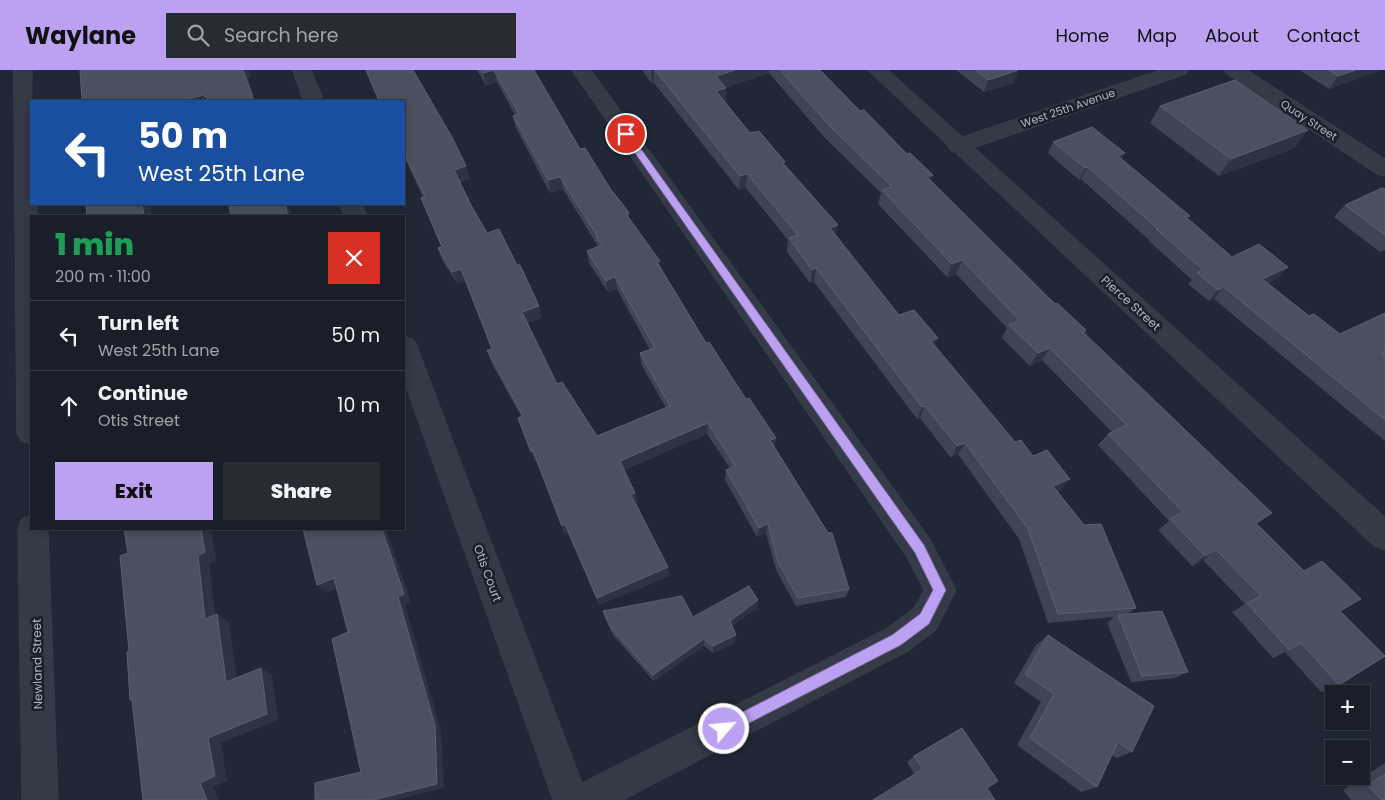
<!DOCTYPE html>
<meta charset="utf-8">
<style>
body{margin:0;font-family:Poppins,sans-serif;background:#262b34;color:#f1f3f6;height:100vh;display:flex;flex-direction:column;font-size:19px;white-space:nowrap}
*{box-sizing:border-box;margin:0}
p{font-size:16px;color:#9fa2a8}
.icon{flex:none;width:28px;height:28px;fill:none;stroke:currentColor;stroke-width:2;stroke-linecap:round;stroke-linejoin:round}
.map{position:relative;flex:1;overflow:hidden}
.sheet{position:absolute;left:30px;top:145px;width:375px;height:315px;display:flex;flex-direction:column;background:#191e28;border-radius:0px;box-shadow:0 2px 8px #0003,0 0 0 1px #373c45}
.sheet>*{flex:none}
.hud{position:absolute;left:30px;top:30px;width:375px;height:105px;border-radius:0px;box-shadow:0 2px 8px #0003,0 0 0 1px #373c45;background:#1a4fa0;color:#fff;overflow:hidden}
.fabs{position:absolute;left:1325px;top:615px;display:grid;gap:10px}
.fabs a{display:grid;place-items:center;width:45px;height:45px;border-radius:0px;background:#191e28;box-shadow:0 2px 8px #0003,0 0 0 1px #373c45;font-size:25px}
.pin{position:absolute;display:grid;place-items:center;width:42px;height:42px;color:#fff;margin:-21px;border:2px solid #fff;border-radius:50%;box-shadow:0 1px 5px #0007}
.me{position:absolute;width:55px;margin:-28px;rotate:63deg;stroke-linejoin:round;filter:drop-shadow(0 0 4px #0008)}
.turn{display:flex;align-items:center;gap:18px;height:105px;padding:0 25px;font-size:22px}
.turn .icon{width:65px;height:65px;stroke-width:2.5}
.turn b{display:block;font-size:35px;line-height:42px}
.round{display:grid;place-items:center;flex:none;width:52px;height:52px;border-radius:0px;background:#262b34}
.summary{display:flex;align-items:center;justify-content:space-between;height:85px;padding:0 25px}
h1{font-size:30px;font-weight:800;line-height:38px;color:#1e9e55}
.cta{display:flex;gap:10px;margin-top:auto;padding:10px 25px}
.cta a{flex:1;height:58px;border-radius:0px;background:#bca0f2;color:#111;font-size:20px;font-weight:800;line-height:58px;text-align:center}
.cta a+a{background:#262b34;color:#f1f3f6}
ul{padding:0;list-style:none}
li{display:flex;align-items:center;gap:15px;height:70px;padding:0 25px;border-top:1px solid #373c45}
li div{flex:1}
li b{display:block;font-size:19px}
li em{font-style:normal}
header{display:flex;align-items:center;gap:30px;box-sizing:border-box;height:70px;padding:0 25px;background:#bca0f2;color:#111}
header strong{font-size:24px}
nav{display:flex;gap:28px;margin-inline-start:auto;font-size:18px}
.search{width:350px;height:45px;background:#262b34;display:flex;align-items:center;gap:12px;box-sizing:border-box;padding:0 18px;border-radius:0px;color:#9fa2a8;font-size:19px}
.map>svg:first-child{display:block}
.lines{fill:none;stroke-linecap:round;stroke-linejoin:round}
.minor-casing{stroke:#3e434f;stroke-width:1}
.tertiary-casing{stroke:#3e434f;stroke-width:1}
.minor{fill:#343a46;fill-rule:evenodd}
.tertiary{fill:#343a46;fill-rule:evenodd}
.wall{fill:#3d4453}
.shaded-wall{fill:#2c3442}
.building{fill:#49515f;stroke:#59606f}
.route{fill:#bca0f2;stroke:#7a689d}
.labels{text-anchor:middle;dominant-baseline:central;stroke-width:5;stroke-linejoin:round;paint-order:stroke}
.far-street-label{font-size:11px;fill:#afb5c2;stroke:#1a1f2a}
.street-label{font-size:12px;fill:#afb5c2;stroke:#1a1f2a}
</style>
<header>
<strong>Waylane</strong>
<div class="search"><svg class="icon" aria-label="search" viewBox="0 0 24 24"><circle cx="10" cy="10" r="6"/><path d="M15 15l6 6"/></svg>Search here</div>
<nav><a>Home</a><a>Map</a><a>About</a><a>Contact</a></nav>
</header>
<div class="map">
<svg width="1385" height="730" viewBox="0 0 1385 730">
<rect width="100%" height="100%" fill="#212835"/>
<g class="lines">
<defs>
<g id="minor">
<path d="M14 0H32L31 134H37V146H31V374L21 371 17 363Z"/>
<path d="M293 0H311L324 31H304Z"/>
<path d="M572 0H591L930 469 956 520 936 560 908 581 623 730H553L404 311V266L413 269 417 276 582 713 886 559 914 538 924 520 908 489Z"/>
<path d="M1161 0H1188L1186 4 965 81 958 83 951 81 948 76 951 71Z"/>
<path d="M1225 0H1247L1385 89V106L1377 104 1227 4Z"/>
<path d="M340 134H362L367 146H345Z"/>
<path d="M31 446V459H48L58 730H22L18 459 22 449Z"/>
</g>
<path id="tertiary" d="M868 0H888L1385 447V480L1374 476Z"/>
</defs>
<use href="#minor" class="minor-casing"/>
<use href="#tertiary" class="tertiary-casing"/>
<use href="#minor" class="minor"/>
<use href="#tertiary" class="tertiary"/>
</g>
<g class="wall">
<path d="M477 0H534L580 79 629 143V148L706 273 746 329 776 368 774 376 849 519 846 527 796 536 776 500 766 463 757 467 725 410 726 400 730 398 707 364 624 400 635 423 637 432 636 433 669 506 599 535 568 463 565 465 537 391 535 392 518 348 521 346 491 292 487 280 492 279 465 211 457 213 442 190 438 178 442 177 421 128 423 127 404 86V31L470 109 460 112 472 137 487 163 542 248 527 253 557 314 597 366 666 338 641 294 640 283 650 280 617 219 608 222 589 193 587 181 598 177 597 175 563 119 550 123 516 58 513 46 515 45 497 12 486 15Z"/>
<path d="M642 0H820L860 41 907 84 933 105 931 111 1055 234 1086 260 1085 263 1257 454 1340 541 1339 615 1321 622 1285 582 1273 588 1232 542 1245 534 1203 490 1192 496 1158 460 1169 451 1098 375 1108 364 1112 362 1042 290 1030 296 1002 268 1007 258 956 204 947 207 878 134 881 123 824 67 769 3 726 17V32H725L750 63 784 95 836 166 899 245 935 276 1015 372 1061 420 1058 422 1136 538 1127 544 1188 602 1175 608 1131 612 1107 553 1114 547 1048 553 1019 469 958 384 951 388 920 348 917 349 814 212 810 213 787 182 788 170 746 118 739 120 654 13 652 14Z"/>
<path d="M956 0H1018L1013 13 984 22Z"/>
<path d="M1302 0H1381L1329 19 1301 1Z"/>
<path d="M1160 36 1295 78 1219 106 1150 53Z"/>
<path d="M1053 72 1121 89 1188 149 1232 187 1288 197 1278 208 1268 213 1309 246 1340 264 1385 243V371L1214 229 1209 231 1188 214 1192 210 1149 171V170L1081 109 1079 110 1048 83Z"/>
<path d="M1385 119V180L1380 182 1334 147 1345 135Z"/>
<path d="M758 530 757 538 732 556 735 573 713 583 704 576 654 611 613 565 605 548 603 541 693 547Z"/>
<path d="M1048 565 1132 682 1116 688 1112 685 1097 717 1081 722 1017 675 1041 632 1014 613 1036 575Z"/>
<path d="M914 686 987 718 914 704 907 692Z"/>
<path d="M1385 693V730H1351L1343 720Z"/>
</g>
<g class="shaded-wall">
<path d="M243 0H249L251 7 248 8 256 31H254Z"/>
<path d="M494 0 497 12 486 15 483 3Z"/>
<path d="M651 0H654V13L652 14Z"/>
<path d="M735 0H769V3L716 20V6Z"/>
<path d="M1018 0 1013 13 984 22 988 10Z"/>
<path d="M1356 0H1381L1329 19 1338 6Z"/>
<path d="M726 18V32L715 35 716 21Z"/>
<path d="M204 25 207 27 210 31H179Z"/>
<path d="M1308 60 1295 78 1219 106 1231 89Z"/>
<path d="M1125 83 1118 95V86Z"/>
<path d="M466 96 470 109 458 112 454 100Z"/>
<path d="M1088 97 1081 109 1079 110 1085 98Z"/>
<path d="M747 104 746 118 739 120 740 106Z"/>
<path d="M933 105 929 119 927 107Z"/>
<path d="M560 107 563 119 550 123 548 110Z"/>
<path d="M142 134H150L152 146H144Z"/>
<path d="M285 134H288L292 146H288Z"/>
<path d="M838 155 835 169 830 158Z"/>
<path d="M962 190 956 204 947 207 952 194Z"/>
<path d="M660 191V203L657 192Z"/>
<path d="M1288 197 1278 208 1252 220 1262 209Z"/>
<path d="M816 198 814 212 810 213 812 200Z"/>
<path d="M461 199 465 211 457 213 452 202Z"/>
<path d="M615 207 617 219 608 222 606 211Z"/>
<path d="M1224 217 1214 229 1209 231 1218 220Z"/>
<path d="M539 236 542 248 525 254 522 242Z"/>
<path d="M938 268 933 281 931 271Z"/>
<path d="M1050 278 1042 290 1030 296 1038 283Z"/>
<path d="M925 336 920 348 917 349 922 337Z"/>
<path d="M708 353 707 364 621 401 620 391Z"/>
<path d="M776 368 774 378 770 370Z"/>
<path d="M965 373 958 384 951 388 957 376Z"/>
<path d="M533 381 537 391 535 392 531 382Z"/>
<path d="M1070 409 1061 420 1044 427 1053 416Z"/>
<path d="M635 423 637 432 633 434 631 425Z"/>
<path d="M1272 443 1258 454 1256 453Z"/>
<path d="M565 454 568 463 565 465 562 456Z"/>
<path d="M768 454 766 463 757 467 759 458Z"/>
<path d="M201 459H211L216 491 209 494 217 557 205 549 198 485Z"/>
<path d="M382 459H386L411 532 405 535 441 660 444 718 396 730H373L398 527Z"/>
<path d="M1216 480 1203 490 1192 496 1205 486Z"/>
<path d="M668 497 669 506 599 535 597 528Z"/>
<path d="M334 508 342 516 326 523 317 515Z"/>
<path d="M758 530 757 538 729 558 730 551Z"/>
<path d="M217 544 229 552 238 618 226 612Z"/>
<path d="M736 565 735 573 713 583V576Z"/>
<path d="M704 569V576L654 611 653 605Z"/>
<path d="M261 598 272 605 278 650 221 673 227 711 213 717 219 730H207L200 713 208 668Z"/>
</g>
<g class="building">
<path d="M80 0H243L254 31H209L207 27H205L204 25 179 31H82Z"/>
<path d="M366 0H413L453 69 466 96 454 100 472 137 487 163 499 159 517 195H520L539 236 522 242 557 314 562 312 597 366 670 336 640 283 655 278 615 207 606 211 587 181 602 175 596 167H598L560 107 548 110 513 46 519 44 494 0H534L580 79 585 78 613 123H614L629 143 626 144 660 191 657 192 706 273 709 272 746 329 749 328 776 368 770 370 828 463H832L849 519 798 528 778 492 768 454 759 458 726 400 735 396 708 353 620 391 635 423 631 425 668 497 597 528 565 454 562 456 533 381 531 382 518 348 523 346 487 280 492 279 461 199 452 202 438 178 442 177 421 128 425 126 404 84V31H379Z"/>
<path d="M481 0H494L483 3Z"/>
<path d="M655 0H735L716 6 726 18 716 21 750 63 759 61 785 92 783 93 838 155 830 158 899 245 914 240 938 268 931 271 1015 372 1021 370 1033 386 1047 380 1070 409 1053 416 1084 455 1101 454 1136 538 1058 544 1028 459 965 373 957 376 925 336 922 337 816 198 812 200 789 168 798 165 747 104 740 106Z"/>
<path d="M780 0H820L860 41 864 40 907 84 910 83 933 105 927 107 1055 234 1057 233 1086 260 1083 262 1272 443 1256 453 1304 501 1322 491 1361 529 1340 541 1385 586 1339 615 1301 573 1289 580 1247 533 1261 526 1216 480 1205 486 1170 449 1183 442 1108 364 1127 355 1050 278 1038 283 1009 255 1019 250 962 190 952 194 882 120 892 117 826 52Z"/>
<path d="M976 0H1018L988 10Z"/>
<path d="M1329 0H1356L1338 6Z"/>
<path d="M1235 10 1308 60 1231 89 1160 36Z"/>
<path d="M1092 57 1125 83 1118 86 1190 146 1186 147 1232 187 1259 174 1288 197 1262 209 1309 246 1314 244 1340 264 1385 243V282L1382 283 1385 285V350L1224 217 1218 220 1197 203 1203 200 1156 159H1158L1088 97 1085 98 1053 72Z"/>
<path d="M1382 118 1385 119V165L1345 135Z"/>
<path d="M86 134H142L144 146H87Z"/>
<path d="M233 134H285L288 146H231L229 137 233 136Z"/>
<path d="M124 459H201L205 482 198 485 205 549 217 544 226 612 261 598 267 644 208 668 215 706 200 713 207 730H143L132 630H130L127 582 129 581 120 486 128 483Z"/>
<path d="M303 459H382L404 524 398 527 435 655 437 714 373 730H315V713L361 702 332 569 348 562 334 508 317 515Z"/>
<path d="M749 516 758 530 730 551 736 565 713 576 704 569 653 605 611 558 603 541 682 526 693 547Z"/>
<path d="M1162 541 1188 602 1142 606 1118 545Z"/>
<path d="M1048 565 1154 636 1132 682 1118 672 1097 717 1030 668 1054 624 1025 604Z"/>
<path d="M962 658 998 711 987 718 995 730H873L923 699 914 686Z"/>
<path d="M1385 704V730H1382L1368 715Z"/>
</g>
<path class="route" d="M626 61 629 62 924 475 946 520 929 554 901 575 724 666 719 664 717 659 719 654 892 565 920 544 933 520 915 483 623 66V62Z"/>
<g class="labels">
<g class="far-street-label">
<text transform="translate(1068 38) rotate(-19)">West 25th Avenue</text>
<text transform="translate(1309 50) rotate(33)">Quay Street</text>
</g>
<g class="street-label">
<text transform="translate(1131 233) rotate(42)">Pierce Street</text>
<text transform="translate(488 503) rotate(70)">Otis Court</text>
<text transform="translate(37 594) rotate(-91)">Newland Street</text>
</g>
</g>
</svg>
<div class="fabs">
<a>+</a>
<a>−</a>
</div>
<div class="pin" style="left:626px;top:64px;background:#d93025"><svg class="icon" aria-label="arrive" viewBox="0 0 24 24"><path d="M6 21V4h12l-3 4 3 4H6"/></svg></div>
<svg class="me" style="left:724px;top:659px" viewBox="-20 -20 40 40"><circle r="17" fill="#bca0f2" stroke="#fff" stroke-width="3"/><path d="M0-11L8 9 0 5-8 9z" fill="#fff"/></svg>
<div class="hud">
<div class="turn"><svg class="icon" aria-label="left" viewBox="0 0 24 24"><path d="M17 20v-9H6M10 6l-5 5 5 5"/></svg><div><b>50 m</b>West 25th Lane</div></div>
</div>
<section class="sheet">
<div class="summary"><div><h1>1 min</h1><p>200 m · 11:00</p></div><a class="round" style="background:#d93025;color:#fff"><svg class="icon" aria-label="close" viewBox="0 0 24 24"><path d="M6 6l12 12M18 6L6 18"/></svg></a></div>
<ul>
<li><svg class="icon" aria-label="left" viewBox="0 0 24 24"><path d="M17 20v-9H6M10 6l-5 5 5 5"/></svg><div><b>Turn left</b><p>West 25th Lane</p></div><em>50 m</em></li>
<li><svg class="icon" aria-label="ahead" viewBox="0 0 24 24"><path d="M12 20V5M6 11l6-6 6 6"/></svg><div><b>Continue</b><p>Otis Street</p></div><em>10 m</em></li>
</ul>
<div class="cta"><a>Exit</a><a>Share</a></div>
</section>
</div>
